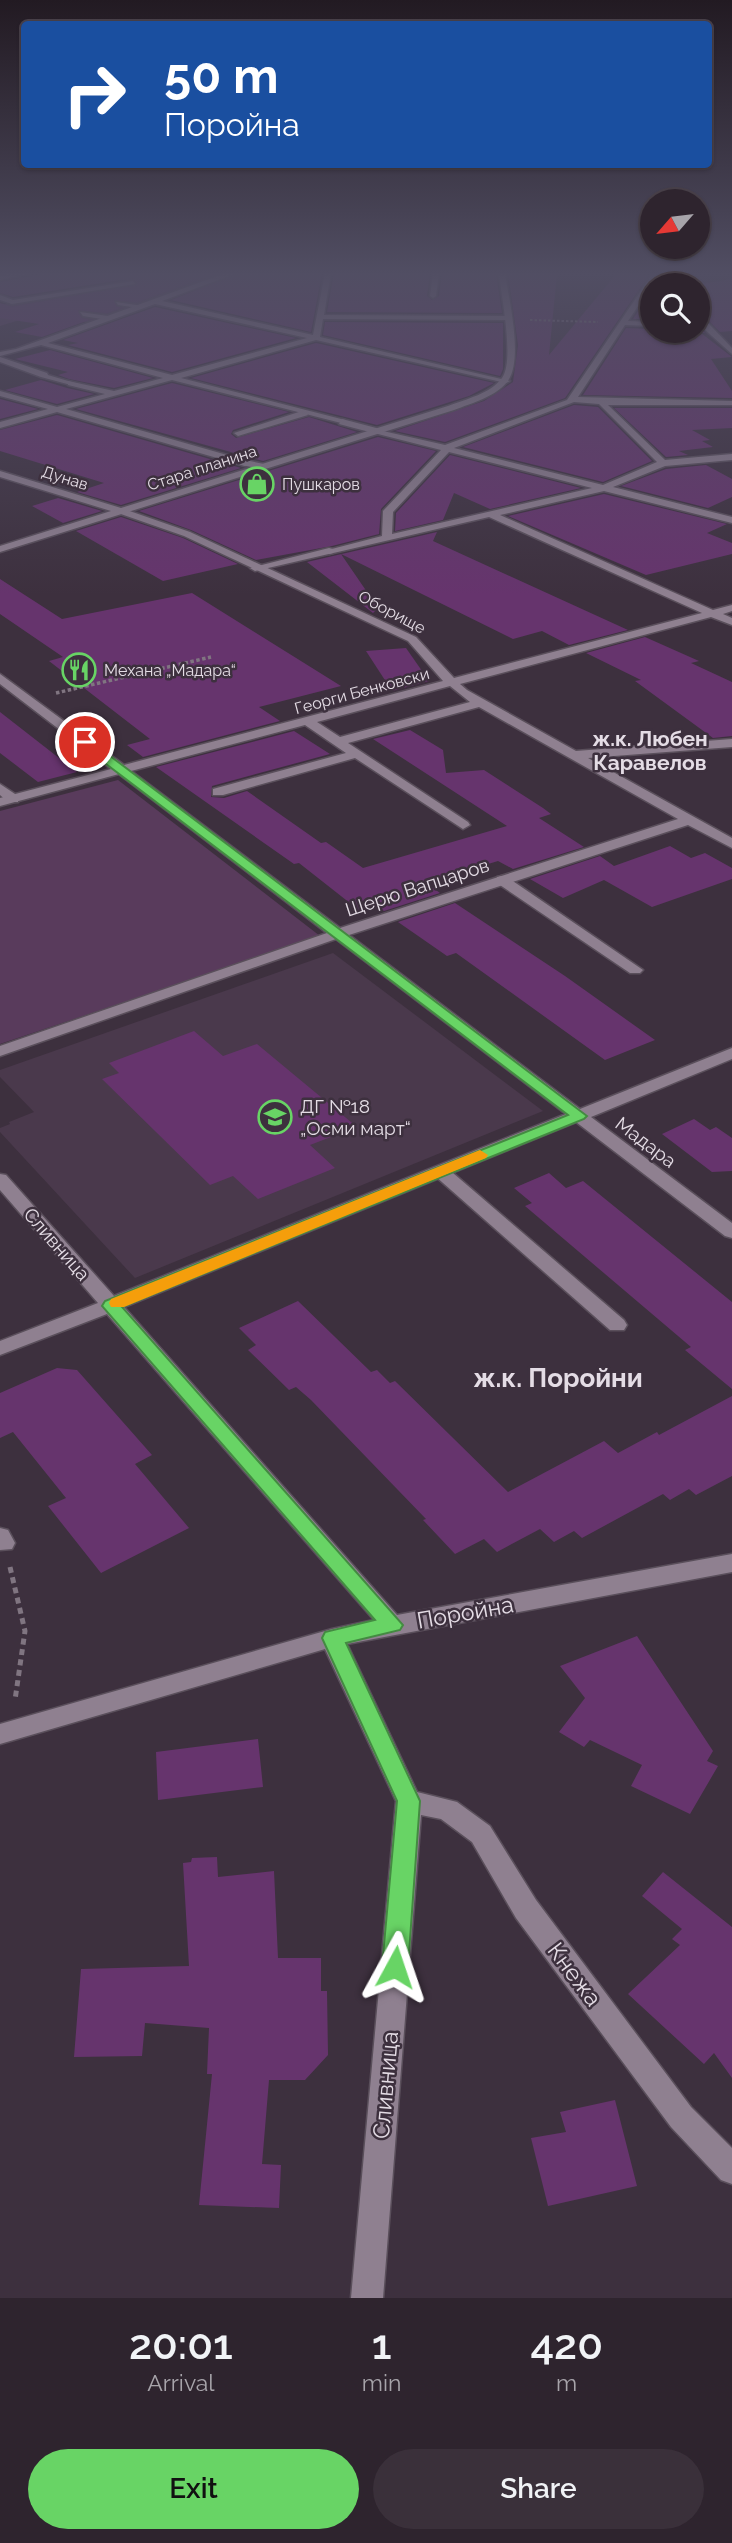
<!DOCTYPE html>
<meta charset="utf-8">
<style>
body{margin:0;font-family:Raleway,sans-serif;background:#3a303a;color:#f1f3f6;height:100vh;display:flex;flex-direction:column;font-size:26px;white-space:nowrap}
*{box-sizing:border-box;margin:0}
p{font-size:23px;color:#a7a4aa}
.icon{flex:none;width:38px;height:38px;fill:none;stroke:currentColor;stroke-width:2;stroke-linecap:round;stroke-linejoin:round}
.map{position:relative;height:2298px;overflow:hidden}
.panel{display:flex;flex-direction:column;background:#2e242e;flex:1}
.panel>*{flex:none}
.top-card{position:absolute;left:21px;top:21px;width:691px;height:147px;border-radius:7px;box-shadow:0 2px 5px #0004,0 0 0 2px #49414a;background:#1a4fa0;color:#fff;overflow:hidden}
.needle{width:46px;rotate:242deg}
.buttons{position:absolute;left:640px;top:189px;display:grid;gap:14px}
.buttons a{display:grid;place-items:center;width:70px;height:70px;border-radius:50%;background:#2e242e;box-shadow:0 2px 5px #0004,0 0 0 2px #49414a;font-size:35px}
.pin{position:absolute;display:grid;place-items:center;width:60px;height:60px;color:#fff;margin:-30px;border:4px solid #fff;border-radius:50%;box-shadow:0 2px 7px #0007}
.me{position:absolute;width:77px;margin:-38px;rotate:5deg;stroke-linejoin:round;filter:drop-shadow(0 0 5px #0008)}
.turn{display:flex;align-items:center;gap:24px;height:147px;padding:0 28px;font-size:32px}
.turn .icon{width:91px;height:91px;stroke-width:2.5}
.turn b{display:block;font-size:49px;line-height:60px}
.eta{display:flex;justify-content:space-evenly;align-items:center;height:119px;text-align:center}
.eta b{font-size:42px;font-weight:600;line-height:49px}
.action{display:flex;gap:14px;margin-top:auto;padding:14px 28px}
.action a{flex:1;height:80px;border-radius:42px;background:#68d465;color:#111;font-size:28px;font-weight:600;line-height:80px;text-align:center}
.action a+a{background:#3a303a;color:#f1f3f6}
.map>svg:first-child{display:block}
.built{fill:#4a394c}
.green{fill:#593b5c}
.building{fill:#66346d}
.lines{fill:none;stroke-linecap:round;stroke-linejoin:round}
.service-casing{stroke:#5a4f5b;stroke-width:3}
.pedestrian-casing{stroke:#5a4f5b;stroke-width:3}
.minor-casing{stroke:#5a4f5b;stroke-width:3}
.secondary-casing{stroke:#5a4f5b;stroke-width:3}
.path-far2{stroke:#807581;stroke-width:2;stroke-dasharray:2.5 2;stroke-linecap:butt}
.path-far1{stroke:#807581;stroke-width:3.5;stroke-dasharray:3.5 2.5;stroke-linecap:butt}
.path{stroke:#807581;stroke-width:5;stroke-dasharray:6 4.5;stroke-linecap:butt}
.service{fill:#8f8090;fill-rule:evenodd}
.pedestrian{fill:#8f8090;fill-rule:evenodd}
.minor{fill:#8f8090;fill-rule:evenodd}
.secondary{fill:#8f8090;fill-rule:evenodd}
.route{fill:#68d465;stroke:#448a42;stroke-width:2}
.slow{fill:#f59e0b}
.labels{text-anchor:middle;dominant-baseline:central;stroke-width:5;stroke-linejoin:round;paint-order:stroke}
.far-street-label{font-size:16px;fill:#e4dce5;stroke:#3d303e}
.far-poi-label{font-size:16px;fill:#e4dce5;stroke:#3d303e;text-anchor:start}
.street-label{font-size:19px;fill:#e4dce5;stroke:#3d303e}
.poi-label{font-size:19px;fill:#e4dce5;stroke:#3d303e;text-anchor:start}
.far-district-label{font-size:21px;font-weight:bold;fill:#e4dce5;stroke:#3d303e}
.near-street-label{font-size:23px;fill:#e4dce5;stroke:#3d303e}
.district-label{font-size:26px;font-weight:bold;fill:#e4dce5;stroke:#3d303e}
</style>
<div class="map">
<svg width="732" height="2298" viewBox="0 0 732 2298">
<rect width="100%" height="100%" fill="#3d303e"/>
<path class="built" d="M333 953 543 1111 135 1278 0 1132V1128L10 1124 9 1122 34 1112 0 1077V1070Z"/>
<g class="green">
<path d="M102 273H234L93 323 39 314 0 326V305L130 282Z"/>
<path d="M118 780 320 936 0 1044V811Z"/>
</g>
<g class="building">
<path d="M48 273H217L137 302 114 300 116 306 121 308 107 313 78 310 81 318 89 320 42 337 15 332 39 324 0 318V303L12 307 138 284 133 278 13 297 0 293V282Z"/>
<path d="M239 273H322L311 332 171 300Z"/>
<path d="M334 273H430L427 296 432 300 439 296 442 273H496L502 313 327 312Z"/>
<path d="M508 273 557 274 549 355 617 273 649 275 565 398 445 442 395 431 484 401 513 382 518 345Z"/>
<path d="M732 279V331L720 332 709 321 700 324 705 333H701L732 357 711 359 732 391V398L583 395 626 328 698 331V285H694Z"/>
<path d="M653 289V319H633Z"/>
<path d="M155 307 296 338 172 372 68 345 78 343 63 340Z"/>
<path d="M325 322 503 323V369L500 376 323 335Z"/>
<path d="M316 343 494 383 469 396 377 425 191 378Z"/>
<path d="M50 350 153 378 114 388 69 379 58 375 68 372 15 359Z"/>
<path d="M41 380 67 388 94 394 57 404 5 390Z"/>
<path d="M172 383 289 412 233 430 231 434 236 438 309 417 357 432 263 461 76 409Z"/>
<path d="M0 399 38 409 0 419Z"/>
<path d="M574 405 598 407 652 461 603 482 463 447Z"/>
<path d="M614 408H732V428L692 430 710 440 702 441 713 447 679 451 688 455 666 457Z"/>
<path d="M57 415 241 468 121 505 77 492 104 483 0 451V430Z"/>
<path d="M378 437 436 451 381 509 379 534 332 546 256 560 191 530 139 511Z"/>
<path d="M450 455 581 488 490 509 454 493 443 520 395 531 396 513Z"/>
<path d="M706 465 732 479V497L708 508 621 486 666 469Z"/>
<path d="M604 494 727 524 707 533 732 543V554L646 575 508 516Z"/>
<path d="M58 498 102 511 63 523 32 506Z"/>
<path d="M121 517 183 538 238 564 163 581 76 531Z"/>
<path d="M437 532 433 541 628 630 569 645 542 631 513 639 341 554 378 608 373 613 307 562Z"/>
<path d="M0 579 62 619 192 593 341 686 259 707 280 721 143 757 127 745 150 739 49 661 63 657 0 614Z"/>
<path d="M645 637 699 661 691 663 732 682V736L713 738 635 681 641 680 586 653Z"/>
<path d="M406 648 429 681 392 691 366 651Z"/>
<path d="M0 712 77 772 38 782 0 753Z"/>
<path d="M410 730 443 750 446 773 484 770 543 808 551 814 539 818 584 847 513 869 498 861 426 883 440 893 384 911 377 906 360 911 299 863 294 864 156 767 294 731 330 754 212 786 211 797 224 798 247 791 321 843 326 842 363 868 507 826 373 739Z"/>
<path d="M670 846 691 858 705 853 732 868V879L652 907 604 880 563 898 530 879 600 856 614 866Z"/>
<path d="M455 903 565 976 655 1040 605 1060 456 953 447 956 398 922Z"/>
<path d="M194 1031 223 1056 257 1044 357 1127 310 1145 335 1168 258 1199 233 1176 210 1185 102 1079 119 1073 109 1063Z"/>
<path d="M694 1119 710 1130 716 1127 732 1138V1171L712 1172 662 1134Z"/>
<path d="M549 1173 566 1188 583 1181 732 1302V1389L685 1350 691 1347 525 1206 532 1203 514 1188Z"/>
<path d="M298 1301 371 1372 377 1370 390 1383 395 1381 508 1492 604 1441 618 1453 657 1432 659 1435 732 1396V1476L696 1495 689 1489 670 1500 663 1494 582 1538 574 1531 554 1542 540 1529 497 1552 484 1539 455 1554 423 1520 426 1519 311 1400 296 1387 289 1390 248 1350 256 1345 239 1328Z"/>
<path d="M57 1368 77 1370 152 1455 135 1464 189 1528 101 1573 48 1506 66 1498 13 1432 0 1438V1393Z"/>
<path d="M637 1636 713 1751 707 1761 718 1766 690 1814 631 1786 642 1765 590 1740 584 1747 559 1732 585 1698 560 1666Z"/>
<path d="M258 1739 263 1787 158 1800 156 1752Z"/>
<path d="M217 1857 218 1877 274 1871 278 1958H321V1991H327L328 2055 305 2080H269L262 2164 281 2165 279 2208 199 2205 212 2074H207L209 2028 145 2023 142 2056 74 2057 81 1969 189 1966 183 1863 191 1862 192 1858Z"/>
<path d="M663 1872 732 1927V2078L714 2053 704 2064 628 1994 680 1945 672 1939 682 1929 642 1896Z"/>
<path d="M615 2100 637 2186 548 2206 531 2138 566 2132 560 2112Z"/>
</g>
<g class="lines">
<defs>
<g id="service">
<path d="M433 273H439L436 296 433 298 430 296Z"/>
<path d="M116 302 143 306 139 308 118 305Z"/>
<path d="M80 312 108 316 112 318 108 320 83 316Z"/>
<path d="M305 410 308 415 238 436 234 433Z"/>
<path d="M0 784 18 796V802H8L0 795Z"/>
<path d="M502 876 507 877 643 970 640 973H630L497 883V877Z"/>
<path d="M440 1166 446 1167 624 1320 627 1325 624 1330H610L434 1175 431 1171Z"/>
<path d="M0 1528 8 1530 15 1543 12 1549 0 1550Z"/>
</g>
<g id="pedestrian">
<path d="M41 373 75 383 71 385 41 377Z"/>
<path d="M342 419 380 429 381 431 377 434 339 424Z"/>
<path d="M245 460 264 464 266 466 261 469 242 465V461Z"/>
<path d="M329 548 333 549V553L255 571 250 568Z"/>
</g>
<g id="minor">
<path d="M14 273H30L0 280V276Z"/>
<path d="M226 273H237L162 301 313 335 325 273H331L324 315 506 316 510 318 506 320 323 319 320 337 510 381 506 383 316 340 181 378 345 420V424L172 380 66 409 248 461V465L245 466 57 412 0 428V422L48 409 0 396V391L57 407 105 394 68 385V381L114 391 163 378 41 345 0 356V352L16 349ZM155 304 307 338 172 375 48 343Z"/>
<path d="M653 273H660L628 321 653 322V326L625 325 578 397 732 401V405H608L665 460 732 454V460L665 466 613 487 732 517V523L604 491 500 515 713 610 732 605V611L723 614 732 618V625L711 617 460 684 467 690 576 751 732 739V747L588 758 732 838V848L688 825 349 935 580 1109 732 1048V1059L591 1117 732 1223V1238L725 1236 576 1122 124 1307 397 1615 732 1554V1572L347 1644 417 1792 457 1802 490 1826 536 1900 691 2107 732 2148V2184L721 2180 671 2127 516 1918 472 1842 441 1819 421 1815 383 2298H351L396 1801 325 1649 0 1744V1724L332 1629 374 1620 107 1314 0 1355V1341L98 1303 0 1190V1174L6 1175 114 1296 566 1114 336 939 0 1056V1046L327 933 119 774 0 806V798L111 769 0 684V674L124 765 443 681 408 641 184 536 118 513V509L121 508 190 532 416 637 454 678 702 613 489 517 329 554 324 551 382 536 383 511 441 450 374 433V429L445 445 567 400ZM574 402 599 404 657 462 603 485 454 448ZM449 452 592 488 392 534 393 512ZM450 686 470 702 340 737 317 722ZM479 707 678 819 340 928 131 771 305 725 346 753 213 789V795H223L355 758 463 829 470 825 468 822 348 743Z"/>
<path d="M133 281 135 284 12 304 0 300V295L13 300Z"/>
<path d="M703 324H709L732 348V354L703 328Z"/>
<path d="M0 357 47 373 48 375 41 377 0 362Z"/>
</g>
<path id="secondary" d="M499 273H505C509 300 524 361 507 382 495 397 472 403 454 410L0 552V546L111 511 0 477V471L121 508 448 406C466 399 490 394 502 378 515 360 501 296 499 273Z"/>
</defs>
<use href="#service" class="service-casing"/>
<use href="#pedestrian" class="pedestrian-casing"/>
<use href="#minor" class="minor-casing"/>
<use href="#secondary" class="secondary-casing"/>
<path class="path-far2" d="M530 320 598 322"/>
<path class="path-far1" d="M56 693 211 657"/>
<path class="path" d="M10 1567 25 1631 15 1700"/>
<use href="#service" class="service"/>
<use href="#pedestrian" class="pedestrian"/>
<use href="#minor" class="minor"/>
<use href="#secondary" class="secondary"/>
</g>
<linearGradient id="sky" x2="0" y2="1"><stop stop-color="#221a22"/><stop offset="0.46" stop-color="#514e63"/><stop offset="1" stop-color="#514e63" stop-opacity="0"/></linearGradient>
<rect width="732" height="595" fill="url(#sky)"/>
<path class="route" d="M81 740H89L587 1116 584 1119 122 1307 403 1625 400 1630 346 1643 420 1801 408 1967 404 1975 395 1978 386 1975 382 1967 397 1801 322 1638 325 1632 375 1620 102 1306 105 1301 568 1115 81 745Z"/>
<path class="slow" d="M480 1150 488 1155 486 1158 124 1307H111L109 1303 111 1299Z"/>
<defs>
<symbol id="shop-ring" viewBox="-11 -11 22 22"><circle r="9.5" fill="#3d303e" stroke="#68d465" stroke-width="1.5"/><path d="M-5-2.5h2.3a2.7 3.5 0 0 1 5.4 0H5L5.5 6h-11ZM-1.5-2.5h3a1.5 2.3 0 0 0-3 0Z" fill="#68d465"/></symbol>
<symbol id="restaurant-ring" viewBox="-11 -11 22 22"><circle r="9.5" fill="#3d303e" stroke="#68d465" stroke-width="1.5"/><path d="M-5-6h1v4h1v-4h1v4h1v-4h1v5L-1.5 .5V6h-2V.5L-5-1ZM5-6V6H3V1.5H1.5Q1.5-4 5-6Z" fill="#68d465"/></symbol>
<symbol id="school-ring" viewBox="-11 -11 22 22"><circle r="9.5" fill="#3d303e" stroke="#68d465" stroke-width="1.5"/><path d="M0-5L7-2L0 1L-7-2ZM-4 1L0 2.5L4 1V4Q0 6-4 4Z" fill="#68d465"/></symbol>
</defs>
<g fill-rule="evenodd">
<use href="#shop-ring" x="238" y="465" width="38" height="38"/>
<use href="#restaurant-ring" x="60" y="651" width="38" height="38"/>
<use href="#school-ring" x="256" y="1098" width="38" height="38"/>
</g>
<g class="labels">
<g class="far-street-label">
<text transform="translate(202 468) rotate(-18)">Стара планина</text>
<text transform="translate(65 478) rotate(17)">Дунав</text>
<text transform="translate(392 612) rotate(28)">Оборище</text>
<text transform="translate(362 691) rotate(-15)">Георги Бенковски</text>
</g>
<g class="far-poi-label">
<text x="282" y="484">Пушкаров</text>
<text x="104" y="670">Механа „Мадара“</text>
</g>
<g class="street-label">
<text transform="translate(417 887) rotate(-18)">Щерю Вапцаров</text>
<text transform="translate(646 1142) rotate(37)">Мадара</text>
<text transform="translate(57 1244) rotate(49)">Сливница</text>
</g>
<g class="poi-label">
<text x="300" y="1106">ДГ №18<tspan x="300" dy="22">„Осми март“</tspan></text>
</g>
<g class="far-district-label">
<text x="650" y="738">ж.к. Любен<tspan x="650" dy="24">Каравелов</tspan></text>
</g>
<g class="near-street-label">
<text transform="translate(465 1612) rotate(-10)">Поройна</text>
<text transform="translate(575 1974) rotate(53)">Кнежа</text>
<text transform="translate(385 2085) rotate(-85)">Сливница</text>
</g>
<g class="district-label">
<text x="558" y="1378">ж.к. Поройни</text>
</g>
</g>
</svg>
<div class="buttons">
<a><svg class="needle" viewBox="-14 -14 28 28"><path d="M0-13l5 13h-10z" fill="#e53935"/><path d="M0 13l5-13h-10z" fill="#a7a4aa"/></svg></a>
<a><svg class="icon" aria-label="search" viewBox="0 0 24 24"><circle cx="10" cy="10" r="6"/><path d="M15 15l6 6"/></svg></a>
</div>
<div class="pin" style="left:85px;top:742px;background:#d93025"><svg class="icon" aria-label="arrive" viewBox="0 0 24 24"><path d="M6 21V4h12l-3 4 3 4H6"/></svg></div>
<svg class="me" style="left:395px;top:1967px" viewBox="-20 -20 40 40"><path d="M0-17L14 15 0 8-14 15z" fill="#68d465" stroke="#fff" stroke-width="4"/></svg>
<div class="top-card">
<div class="turn"><svg class="icon" aria-label="right" viewBox="0 0 24 24"><path d="M7 20v-9h11M14 6l5 5-5 5"/></svg><div><b>50 m</b>Поройна</div></div>
</div>
</div>
<section class="panel">
<div class="eta">
<div><b>20:01</b><p>Arrival</p></div>
<div><b>1</b><p>min</p></div>
<div><b>420</b><p>m</p></div>
</div>
<div class="action"><a>Exit</a><a>Share</a></div>
</section>
